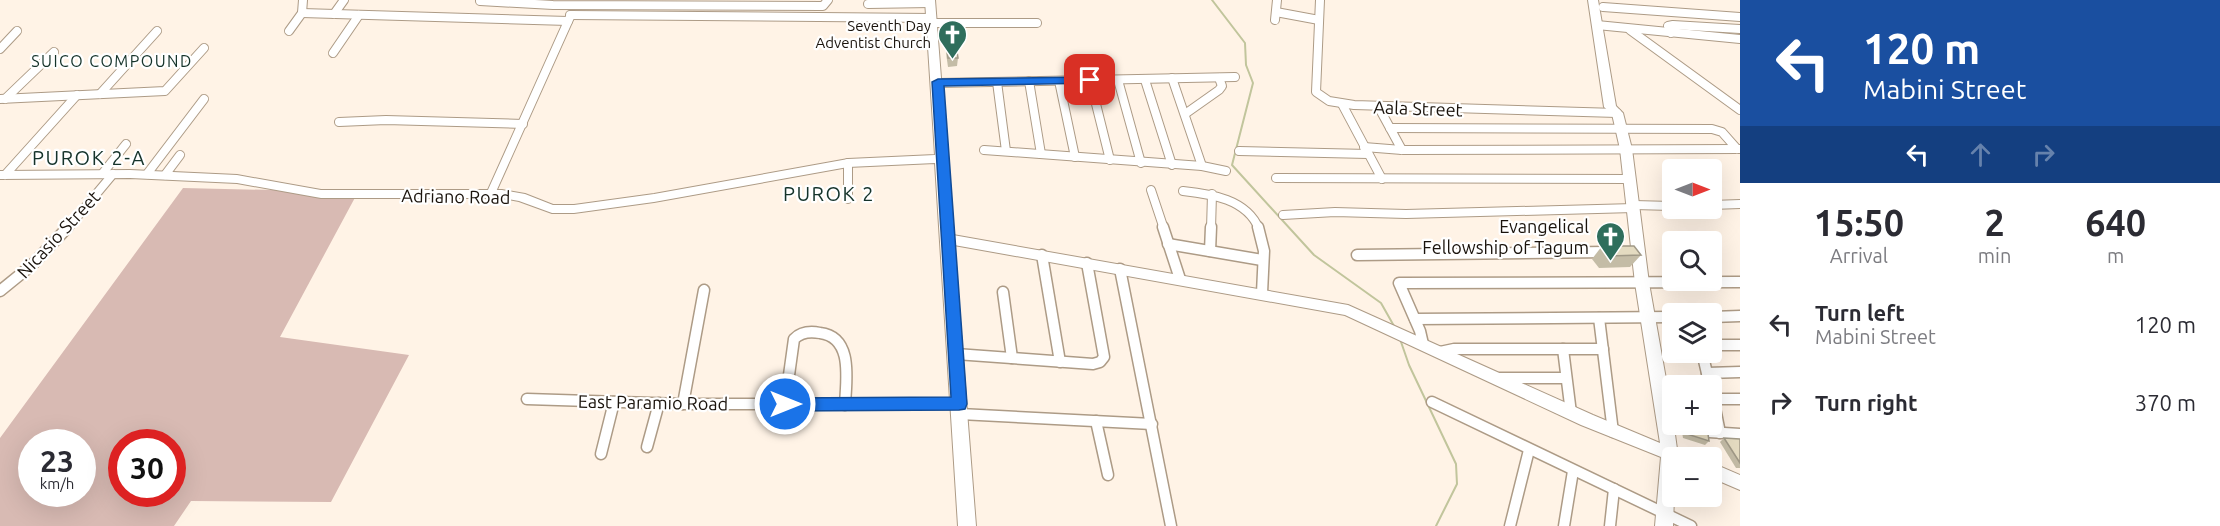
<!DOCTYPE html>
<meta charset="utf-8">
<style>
body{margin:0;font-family:Ubuntu,sans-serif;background:#f7f7f7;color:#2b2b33;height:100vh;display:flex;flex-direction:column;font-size:22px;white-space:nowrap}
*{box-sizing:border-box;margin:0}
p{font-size:20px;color:#7c7c81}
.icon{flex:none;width:33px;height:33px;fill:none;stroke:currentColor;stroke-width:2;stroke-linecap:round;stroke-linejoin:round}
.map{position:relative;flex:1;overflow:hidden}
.side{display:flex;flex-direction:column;background:#fff;width:480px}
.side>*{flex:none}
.guide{background:#1a4fa0;color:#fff;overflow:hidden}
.needle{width:39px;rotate:90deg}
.controls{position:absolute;left:1662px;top:159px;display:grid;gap:12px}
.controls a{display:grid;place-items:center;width:60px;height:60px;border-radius:6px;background:#fff;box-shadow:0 6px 24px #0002;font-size:30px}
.speed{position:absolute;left:18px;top:429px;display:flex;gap:12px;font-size:30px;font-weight:700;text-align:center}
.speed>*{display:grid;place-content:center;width:78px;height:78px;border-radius:50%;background:#fff;box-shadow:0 6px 24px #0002;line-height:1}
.speed small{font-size:15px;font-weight:400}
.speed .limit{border:9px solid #d22;background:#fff;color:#111}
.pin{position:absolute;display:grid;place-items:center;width:51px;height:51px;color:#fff;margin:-26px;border-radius:12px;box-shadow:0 3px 9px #0006}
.me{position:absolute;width:66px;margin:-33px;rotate:90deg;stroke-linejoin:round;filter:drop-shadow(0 0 4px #0008)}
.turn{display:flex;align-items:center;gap:21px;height:126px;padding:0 24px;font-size:27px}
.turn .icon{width:78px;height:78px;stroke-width:2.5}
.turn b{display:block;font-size:42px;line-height:51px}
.lanes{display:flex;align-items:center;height:57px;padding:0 24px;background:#0003;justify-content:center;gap:30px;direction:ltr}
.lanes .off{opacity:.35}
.eta{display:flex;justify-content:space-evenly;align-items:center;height:102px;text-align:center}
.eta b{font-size:36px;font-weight:600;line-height:42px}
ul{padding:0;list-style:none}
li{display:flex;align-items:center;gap:18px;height:78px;padding:0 24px}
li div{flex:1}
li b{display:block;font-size:22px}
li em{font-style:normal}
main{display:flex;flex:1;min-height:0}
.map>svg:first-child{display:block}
.green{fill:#d8bab3;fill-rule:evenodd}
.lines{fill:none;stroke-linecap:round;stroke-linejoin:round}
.stream{stroke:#c1c59c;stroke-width:2}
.street-far1-casing{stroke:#ad9b86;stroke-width:10}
.street-casing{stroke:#ad9b86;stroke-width:13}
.secondary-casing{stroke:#ad9b86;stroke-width:2}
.street-far1{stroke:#fff;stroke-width:8}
.street{stroke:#fff;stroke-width:10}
.secondary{fill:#fff;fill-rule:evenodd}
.wall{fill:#c4bca6}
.building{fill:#e4dbc1;stroke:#a09987;stroke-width:1.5}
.route{fill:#1a73e8;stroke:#114b97;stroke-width:1.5}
.labels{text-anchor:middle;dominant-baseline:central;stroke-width:4.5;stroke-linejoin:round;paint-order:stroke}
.far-poi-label{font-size:15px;fill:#1a130c;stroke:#fff;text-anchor:end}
.far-neighbourhood-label{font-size:16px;letter-spacing:1.5px;fill:#15332a;stroke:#fff}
.street-label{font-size:18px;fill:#1a130c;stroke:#fff}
.poi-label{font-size:18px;fill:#1a130c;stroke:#fff;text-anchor:end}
.neighbourhood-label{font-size:20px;letter-spacing:1.5px;fill:#15332a;stroke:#fff}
</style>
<main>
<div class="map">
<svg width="1740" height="526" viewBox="0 0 1740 526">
<rect width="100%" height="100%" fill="#fff3e6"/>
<path class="green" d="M183 188 358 192 280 337 409 355 331 502 191 501 174 526H0V438ZM32 442H82V494H32ZM122 442H172V494H122Z"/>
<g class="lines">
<g class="stream">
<path d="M1212 0 1245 43 1246 65 1253 83 1232 165 1314 255 1381 303 1394 326"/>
<path d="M1400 339 1409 365 1456 464 1457 484 1436 526"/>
</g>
<defs>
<g id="street-far1">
<path d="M1320 0 1316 92 1329 101 1354 105 1617 113"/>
<path d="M480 1 553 5 823 6 828 0"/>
<path d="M868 4 931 3"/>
<path d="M1603 7 1740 17"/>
<path d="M1276 12 1319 20"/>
<path d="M302 13 568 21"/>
<path d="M334 14 344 0"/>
<path d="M570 15 932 18"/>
<path d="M1275 20 1277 0"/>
<path d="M932 23H1037"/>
<path d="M1597 25 1740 39"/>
<path d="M1630 30 1740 110"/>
<path d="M289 31 302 13 303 0"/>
<path d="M1671 33 1668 26 1673 25 1740 29"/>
<path d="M0 49 17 31"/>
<path d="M333 53 359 15"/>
<path d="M1172 78 1202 166"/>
<path d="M1090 80 1110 160"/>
<path d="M1118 80 1141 163"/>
<path d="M1145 80 1172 165"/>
<path d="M1029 81 1041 154"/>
<path d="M1059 81 1075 157"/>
<path d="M997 82 1006 151"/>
<path d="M938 83 1235 77"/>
<path d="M100 94 157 31"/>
<path d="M0 99 165 91 204 48"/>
<path d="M5 99 54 52"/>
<path d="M1342 104 1382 179"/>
<path d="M1378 106 1402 150"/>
<path d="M1185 114 1219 90 1222 86 1219 78"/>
<path d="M339 122 386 120 523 124"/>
<path d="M1390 128 1712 129 1722 132 1737 149"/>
<path d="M1364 147 1402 150 1740 149"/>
<path d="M984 150 1202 166 1226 171"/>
<path d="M1239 151 1368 154"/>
<path d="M848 163V199"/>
<path d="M102 174 126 144"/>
<path d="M147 174 204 99"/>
<path d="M5 175 77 95"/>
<path d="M165 175 180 155"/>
<path d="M1276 178 1631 179"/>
<path d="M1151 190 1164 229"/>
<path d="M1183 191C1211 194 1247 199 1259 229"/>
<path d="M491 193 570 17"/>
<path d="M1634 205 1672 206"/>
<path d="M1712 205 1740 204"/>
<path d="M1283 215 1335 212 1406 214 1634 208"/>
<path d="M67 229 113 174"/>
<path d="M1211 229 1212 194"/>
</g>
<g id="street">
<path d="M1163 227 1180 279"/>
<path d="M1258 227 1264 251 1262 293"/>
<path d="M1168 244 1262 260"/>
<path d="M1210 251 1211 227"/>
<path d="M1042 255 1060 362"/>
<path d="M1357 255 1608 252"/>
<path d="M1120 269 1171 526"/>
<path d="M0 291 32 265 68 227"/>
<path d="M1003 292 1012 358"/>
<path d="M1712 317 1740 316"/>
<path d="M1599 318 1613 432"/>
<path d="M1415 319 1672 317"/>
<path d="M1423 344 1420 331 1399 283 1740 282"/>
<path d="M1712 345H1740"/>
<path d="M1563 349 1571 413"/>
<path d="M1440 352 1454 349H1603"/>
<path d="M1702 352 1710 386"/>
<path d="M956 354 1093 364 1100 362 1104 357 1087 263"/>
<path d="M1707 373 1740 372"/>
<path d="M1500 378H1566"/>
<path d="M1712 393 1720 433"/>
<path d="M527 399 683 404H959"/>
<path d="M1713 399H1740"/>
<path d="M1432 402 1691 526"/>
<path d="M683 404 704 290"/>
<path d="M785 404 794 339C801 332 810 331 820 333 854 337 846 381 845 405"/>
<path d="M960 414 1152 424"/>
<path d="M1096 421 1108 475"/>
<path d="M1680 424 1709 432 1740 434"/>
<path d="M647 447 659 403"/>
<path d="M601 454 614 402"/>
<path d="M1510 526 1529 450"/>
<path d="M1564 526 1573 471"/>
<path d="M1610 526 1614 489"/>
</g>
<g id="secondary">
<path d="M925 0H935L947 156 949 159 947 162 953 235 1348 305 1593 415 1660 443 1635 283 1620 149 1612 114 1604 107 1588 0H1598L1616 106 1623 113 1632 149 1649 283 1672 413 1677 449 1686 453 1688 458H1672V496H1674L1673 526H1655L1661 457 1581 425 1345 315 954 245 976 526H958L935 163 848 167 654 202 574 213H552L519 201 502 198H321L237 183 130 178 0 179V171L130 170 237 175 321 190H502L525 194 553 205H574L654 194 848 159 935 155Z"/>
<path d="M1712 463 1740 475V490L1712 478Z"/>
</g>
</defs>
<use href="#street-far1" class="street-far1-casing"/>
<use href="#street" class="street-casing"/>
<use href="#secondary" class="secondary-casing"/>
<use href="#street-far1" class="street-far1"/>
<use href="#street" class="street"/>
<use href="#secondary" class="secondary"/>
</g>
<g class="wall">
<path d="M947 45 958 58 957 66 948 67 946 53Z"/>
<path d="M1602 246 1641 255 1630 267 1599 268 1592 259Z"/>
<path d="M1687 428 1709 441 1705 445 1683 438 1682 432Z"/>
<path d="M1724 438 1740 439V468H1736L1720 442Z"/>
</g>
<g class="building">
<path d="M947 45H956L958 58H948Z"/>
<path d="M1602 246H1634L1641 255 1609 256Z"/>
<path d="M1687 428 1708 434 1709 441 1687 434Z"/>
<path d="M1724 438 1740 439V463Z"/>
</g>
<path class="route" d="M1090 77 1096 80 1094 83 944 86 967 404 965 409 959 410 785 411 780 409 777 404 780 400 785 398 951 397 932 82 938 79Z"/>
<defs>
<symbol id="church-pin" viewBox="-11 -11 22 30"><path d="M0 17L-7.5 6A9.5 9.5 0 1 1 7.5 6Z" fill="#2f6e5c" stroke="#fff"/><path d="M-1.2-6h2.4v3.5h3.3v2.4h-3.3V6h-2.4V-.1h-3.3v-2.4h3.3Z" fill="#fff"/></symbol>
</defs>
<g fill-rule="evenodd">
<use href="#church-pin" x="936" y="18" width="33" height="45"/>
<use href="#church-pin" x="1594" y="220" width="33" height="45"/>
</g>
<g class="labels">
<g class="far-poi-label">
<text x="931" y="25">Seventh Day<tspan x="931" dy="17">Adventist Church</tspan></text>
</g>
<g class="far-neighbourhood-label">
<text x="112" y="61">SUICO COMPOUND</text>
</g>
<g class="street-label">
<text transform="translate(1418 108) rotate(2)">Aala Street</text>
<text transform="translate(456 196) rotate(1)">Adriano Road</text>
<text transform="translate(58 234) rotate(-47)">Nicasio Street</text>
<text transform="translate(653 402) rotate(1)">East Paramio Road</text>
</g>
<g class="poi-label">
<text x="1589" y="226">Evangelical<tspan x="1589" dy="21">Fellowship of Tagum</tspan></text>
</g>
<g class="neighbourhood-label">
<text x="89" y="157">PUROK 2-A</text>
<text x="829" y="193">PUROK 2</text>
</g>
</g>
</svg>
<div class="controls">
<a><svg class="needle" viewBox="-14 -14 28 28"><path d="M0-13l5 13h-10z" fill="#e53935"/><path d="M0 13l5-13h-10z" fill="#7c7c81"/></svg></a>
<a><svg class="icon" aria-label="search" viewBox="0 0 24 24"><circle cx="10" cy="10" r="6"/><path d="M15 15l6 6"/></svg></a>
<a><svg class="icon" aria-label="layers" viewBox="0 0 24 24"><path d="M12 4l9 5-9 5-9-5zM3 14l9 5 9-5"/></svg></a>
<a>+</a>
<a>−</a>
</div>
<div class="speed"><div>23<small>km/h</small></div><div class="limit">30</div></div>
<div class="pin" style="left:1090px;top:80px;background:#d93025"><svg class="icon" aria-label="arrive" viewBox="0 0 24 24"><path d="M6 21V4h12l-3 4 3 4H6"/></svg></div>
<svg class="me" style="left:785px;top:404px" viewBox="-20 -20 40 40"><circle r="17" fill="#1a73e8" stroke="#fff" stroke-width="3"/><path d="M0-11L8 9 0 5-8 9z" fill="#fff"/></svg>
</div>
<section class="side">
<div class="guide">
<div class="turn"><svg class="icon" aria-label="left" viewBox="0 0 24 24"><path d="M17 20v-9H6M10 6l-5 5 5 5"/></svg><div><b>120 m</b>Mabini Street</div></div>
<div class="lanes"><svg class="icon" aria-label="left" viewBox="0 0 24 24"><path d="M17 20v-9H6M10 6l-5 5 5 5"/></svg><svg class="icon off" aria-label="ahead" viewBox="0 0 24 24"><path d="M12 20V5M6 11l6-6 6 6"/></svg><svg class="icon off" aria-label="right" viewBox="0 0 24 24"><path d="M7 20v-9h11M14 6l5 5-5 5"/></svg></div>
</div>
<div class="eta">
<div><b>15:50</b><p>Arrival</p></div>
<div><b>2</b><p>min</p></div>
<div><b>640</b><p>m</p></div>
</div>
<ul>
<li><svg class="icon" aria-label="left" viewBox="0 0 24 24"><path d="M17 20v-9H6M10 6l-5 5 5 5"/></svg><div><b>Turn left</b><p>Mabini Street</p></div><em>120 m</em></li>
<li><svg class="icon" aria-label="right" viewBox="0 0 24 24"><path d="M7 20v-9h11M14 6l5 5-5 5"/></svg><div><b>Turn right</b></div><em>370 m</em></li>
</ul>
</section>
</main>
